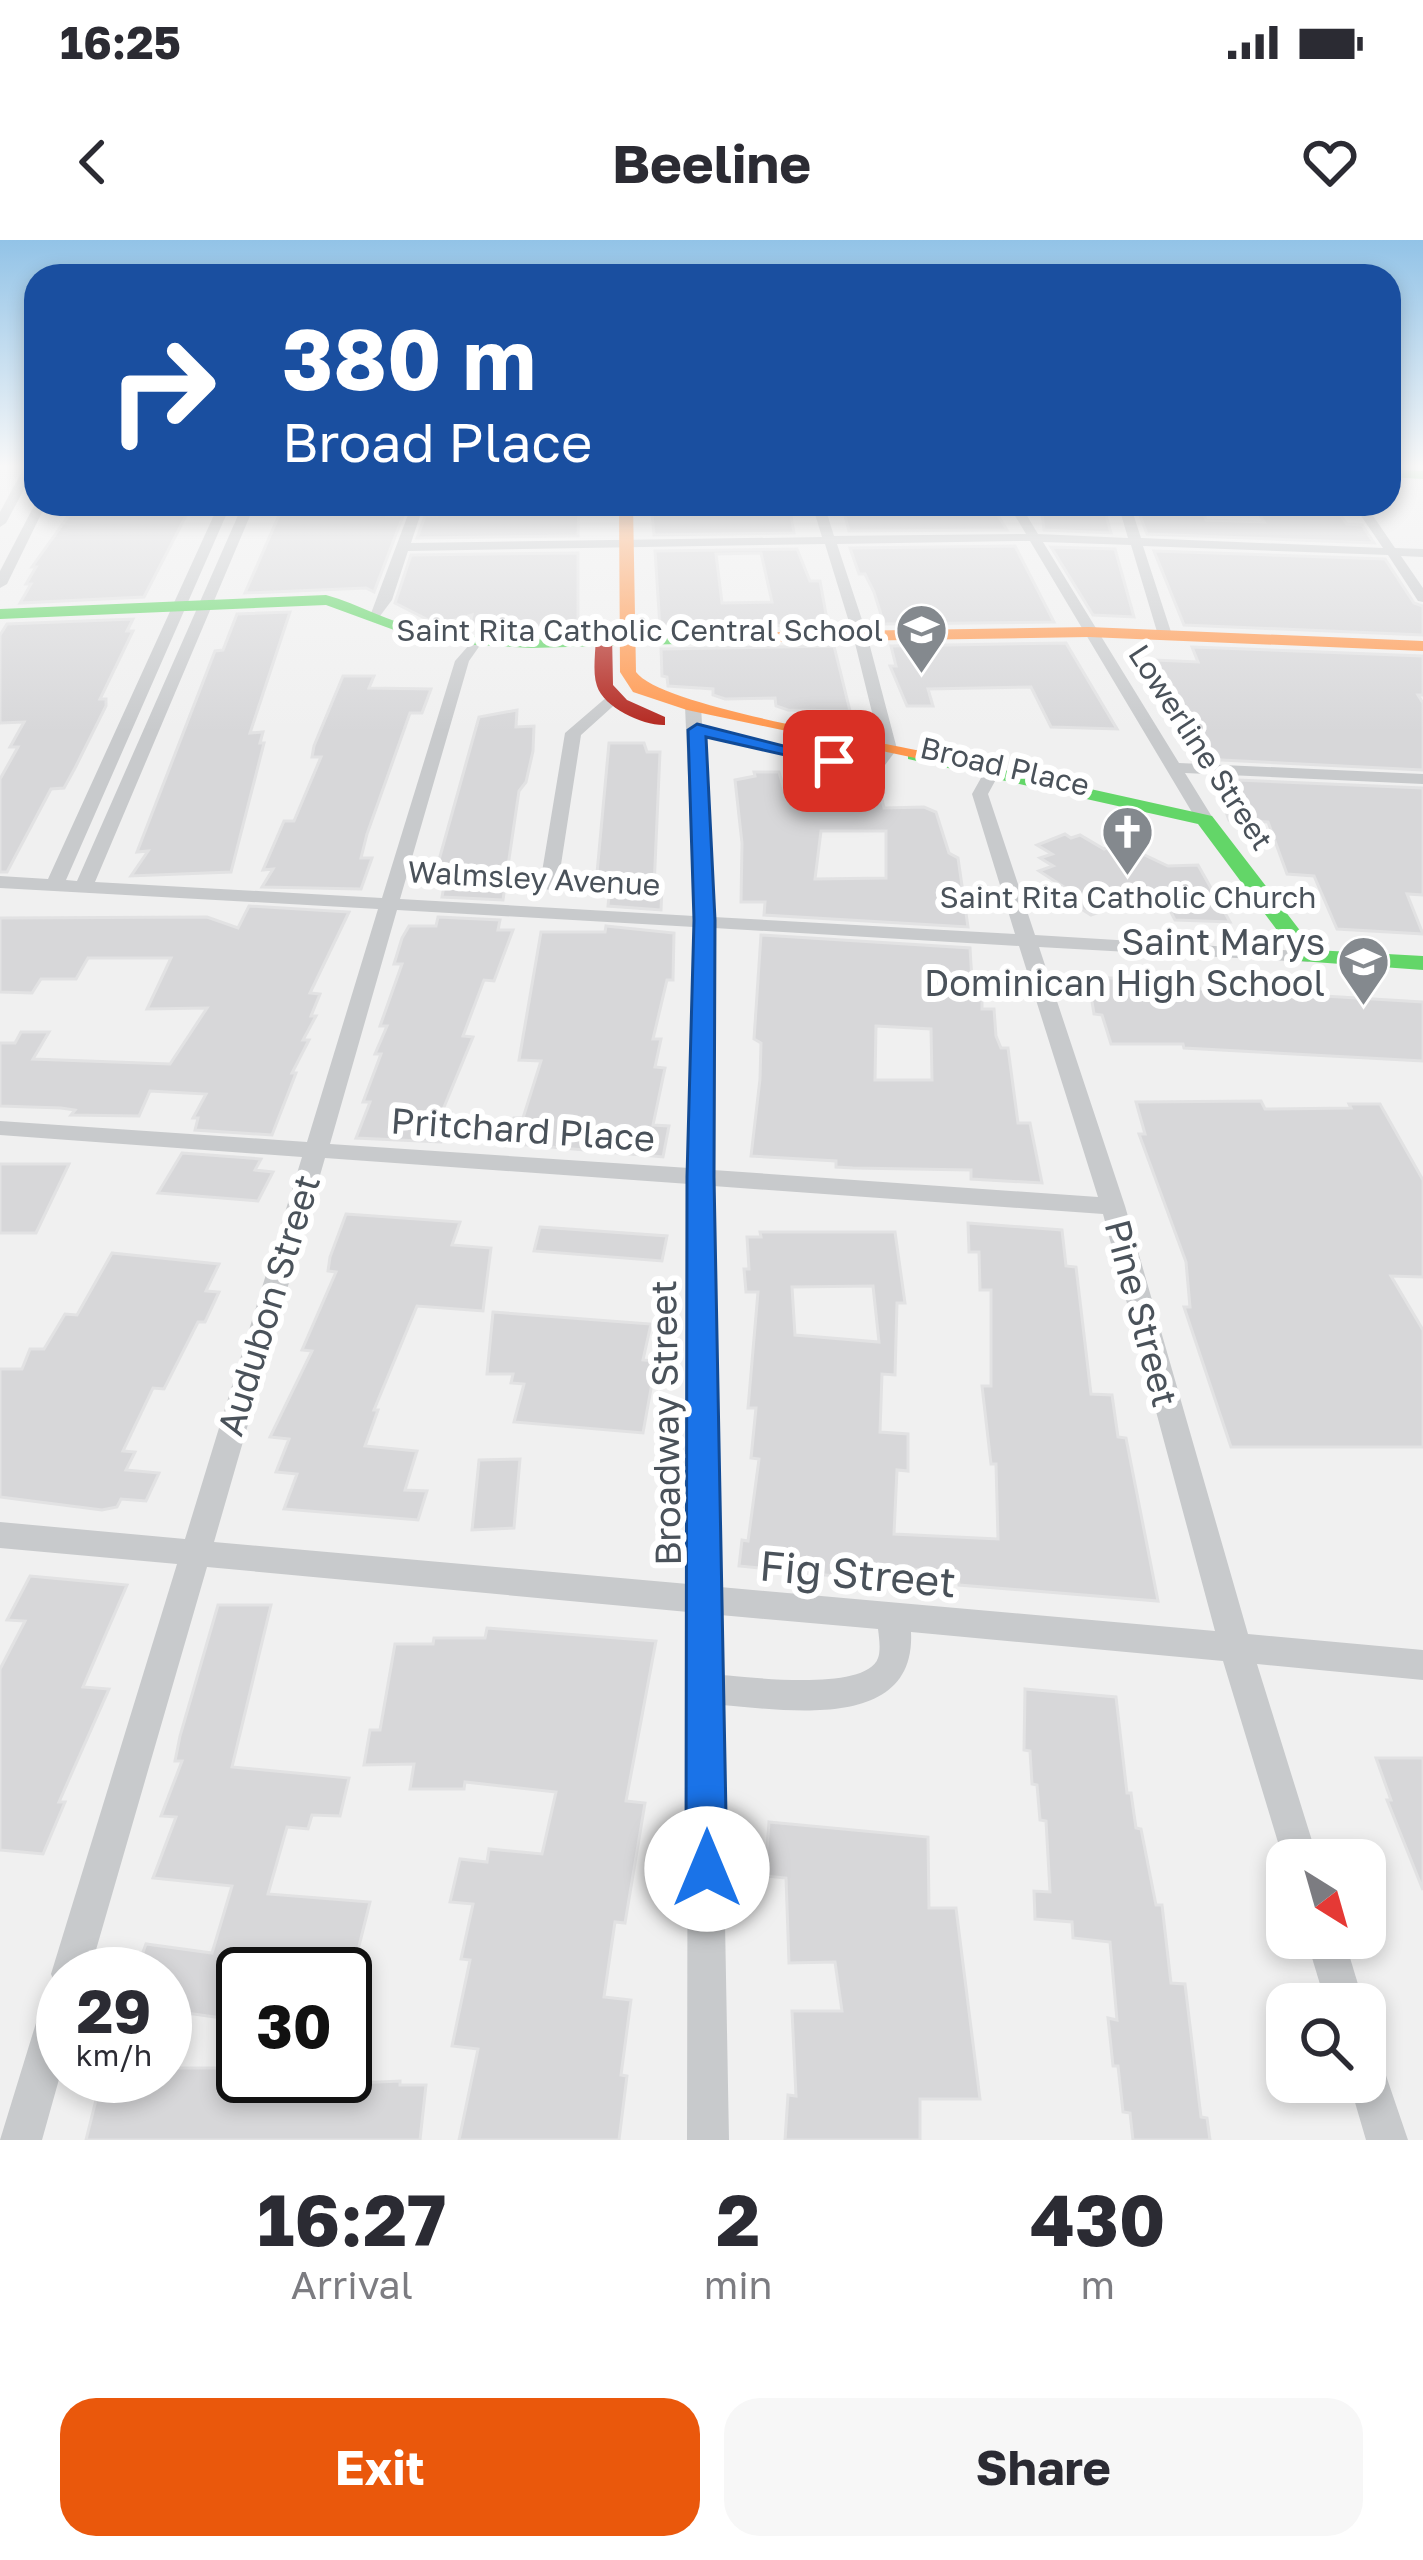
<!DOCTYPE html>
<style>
body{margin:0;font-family:"Golos Text",sans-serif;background:#f7f7f7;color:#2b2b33;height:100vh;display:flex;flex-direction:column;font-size:45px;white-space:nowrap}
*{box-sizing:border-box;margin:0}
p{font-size:39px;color:#7c7c81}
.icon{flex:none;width:66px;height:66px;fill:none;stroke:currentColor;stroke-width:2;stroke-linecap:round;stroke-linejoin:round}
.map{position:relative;height:1900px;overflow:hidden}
.drawer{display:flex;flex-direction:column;background:#fff;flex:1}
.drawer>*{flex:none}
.guide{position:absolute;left:24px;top:24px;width:1377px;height:252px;border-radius:36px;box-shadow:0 6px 18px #0003;background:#1a4fa0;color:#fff;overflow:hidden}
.needle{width:78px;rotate:143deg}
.buttons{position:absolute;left:1266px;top:1599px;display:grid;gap:24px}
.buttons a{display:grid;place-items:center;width:120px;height:120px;border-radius:24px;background:#fff;box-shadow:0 6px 18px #0003;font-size:60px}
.speed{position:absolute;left:36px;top:1707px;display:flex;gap:24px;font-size:60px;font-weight:700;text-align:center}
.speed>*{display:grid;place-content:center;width:156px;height:156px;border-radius:50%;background:#fff;box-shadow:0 6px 18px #0003;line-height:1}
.speed small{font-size:30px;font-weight:400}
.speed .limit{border:6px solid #111;border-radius:18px;background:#fff;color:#111}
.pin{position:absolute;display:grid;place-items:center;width:102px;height:102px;color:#fff;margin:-51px;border-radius:24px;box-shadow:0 6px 18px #0006}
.me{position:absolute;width:132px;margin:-66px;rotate:0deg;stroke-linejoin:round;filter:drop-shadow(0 0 9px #0008)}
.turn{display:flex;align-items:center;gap:42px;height:252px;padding:0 60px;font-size:54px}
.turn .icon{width:156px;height:156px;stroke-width:2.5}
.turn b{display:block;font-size:84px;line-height:102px}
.eta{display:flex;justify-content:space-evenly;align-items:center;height:204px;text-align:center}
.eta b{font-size:72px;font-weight:700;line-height:84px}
.action{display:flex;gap:24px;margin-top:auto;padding:24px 60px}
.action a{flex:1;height:138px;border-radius:36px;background:#ea580c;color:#fff;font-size:48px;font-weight:700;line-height:138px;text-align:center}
.action a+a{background:#f7f7f7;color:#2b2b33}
.status{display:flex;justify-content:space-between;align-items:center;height:84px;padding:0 60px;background:#fff;direction:ltr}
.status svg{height:33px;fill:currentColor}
header{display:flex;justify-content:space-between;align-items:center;height:156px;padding:0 60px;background:#fff;font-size:54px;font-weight:700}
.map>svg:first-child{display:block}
.building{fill:#d7d7d9;stroke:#e2e2e3;stroke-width:3;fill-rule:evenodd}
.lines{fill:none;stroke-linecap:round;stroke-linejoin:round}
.street{fill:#c8cacc;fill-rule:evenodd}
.fast{fill:#63d668;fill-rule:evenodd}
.slow{fill:#ff974d;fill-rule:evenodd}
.jam{fill:#b3261e;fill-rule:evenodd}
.route{fill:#1a73e8;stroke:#114b97;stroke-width:3}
.labels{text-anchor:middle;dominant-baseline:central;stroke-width:12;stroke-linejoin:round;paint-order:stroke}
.far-poi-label{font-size:30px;fill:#4a525a;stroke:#fff;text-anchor:end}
.far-street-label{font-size:30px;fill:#4a525a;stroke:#fff}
.poi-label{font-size:36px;fill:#4a525a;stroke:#fff;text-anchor:end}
.street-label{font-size:36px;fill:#4a525a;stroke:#fff}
.near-street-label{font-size:42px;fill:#4a525a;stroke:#fff}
</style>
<div class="status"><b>16:25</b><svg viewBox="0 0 49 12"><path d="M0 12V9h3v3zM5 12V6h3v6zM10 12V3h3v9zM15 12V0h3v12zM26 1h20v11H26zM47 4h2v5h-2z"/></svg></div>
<header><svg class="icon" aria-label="back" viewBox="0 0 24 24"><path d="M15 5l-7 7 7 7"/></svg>Beeline<svg class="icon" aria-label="heart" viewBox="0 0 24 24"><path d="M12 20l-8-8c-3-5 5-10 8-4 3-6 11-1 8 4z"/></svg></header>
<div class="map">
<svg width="1423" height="1900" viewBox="0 0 1423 1900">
<rect width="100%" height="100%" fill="#f0f0f0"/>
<g class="building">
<path d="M77 264H192L144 357 20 363 31 344H26L36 327H32Z"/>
<path d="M391 264 387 276H403L374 352 366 348 245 353 283 266Z"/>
<path d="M440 264H579L578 296 417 298 425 276H437Z"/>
<path d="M660 264H789L794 293 654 295 652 274Z"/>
<path d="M991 264 1007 290 849 291 842 265Z"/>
<path d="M1041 264H1103L1111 293 1044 290Z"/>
<path d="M1200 264 1206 280 1264 282 1253 264H1332L1347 284 1362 285 1374 303 1147 294 1136 265Z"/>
<path d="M1015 306 1054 382 884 384 874 352 865 334H859L850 308Z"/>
<path d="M1051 307 1115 309 1134 377 1093 375Z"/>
<path d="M797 309 810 341H820L828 385 660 387 655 311ZM761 313 772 362 722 363 716 314Z"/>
<path d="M1154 311 1385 319 1414 363 1423 366V395L1184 385Z"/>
<path d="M578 313V387H469L472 375 438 385 395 363 411 315Z"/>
<path d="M290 372 250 493 263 492 260 503H264L231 632 131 636 148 611 137 612 215 411 223 410 237 374Z"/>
<path d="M133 379 127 391H133L100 459H106V466L75 528 64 548 51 549 7 632H0V539L18 507H10L24 482 0 483V395L7 384Z"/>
<path d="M1066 403 1117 489 1051 487 1031 447 928 449 933 466H907L890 426H896L891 406Z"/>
<path d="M834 406 850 471 788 470 776 466 775 458 725 459 713 455V449L668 446 667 437 662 436 661 409Z"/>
<path d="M1192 407 1423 416V455H1418L1423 463V530L1201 519 1195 515 1177 455 1166 454 1155 420 1198 422Z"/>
<path d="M343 436H374L369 448 431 449 422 473H410L367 594 361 618H372L361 649 262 647 273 629 263 630 284 581H294L321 517H312L314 506Z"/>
<path d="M517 470 516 487 534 486 533 511 526 542 519 551 503 660 442 657 445 640H435L437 627 479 477Z"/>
<path d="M609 503H644L647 512H660L654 648H662L661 670 608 666 610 647 596 644Z"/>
<path d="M754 532H779L784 549 881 555 884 568 924 567 936 572 949 613 958 618 968 687 764 675 765 662H741L742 603 735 540 755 536ZM821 591H886V638L815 639Z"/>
<path d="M1214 539 1423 548V655L1407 654 1423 694 1337 689 1314 636 1287 634 1268 582 1229 580Z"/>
<path d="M1065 594 1071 598 1080 595 1104 609 1119 603 1168 626 1198 625 1230 682 1175 680 1164 659 1143 666 1123 663 1091 675 1064 658V647L1039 631 1053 626 1040 618 1052 614 1037 605Z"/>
<path d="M249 666 349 672 310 753 320 754 311 776H316L303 800H309L292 833H296L272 895 195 890 198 878H193L206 854 150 851 139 876 71 875 75 870 61 868 0 866V803H15L21 792H49L33 819 170 824 207 768 147 769 171 718H88L76 739H41L32 753 0 752V678L207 677 238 688Z"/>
<path d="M438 677 500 680 498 690H513L494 741 484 740 463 796 473 797 442 872 451 873 441 902 356 898 370 862H363L381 814H375L387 786H380L402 724H394L402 698 409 686H436Z"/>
<path d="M606 686 674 693 673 740H667L653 799H661L655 827 665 828 653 885 669 886 663 917 506 903 514 878H523L541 821 519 820 541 692H605Z"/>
<path d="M761 695 970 708 972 741 975 749H982V769H994L996 796 1001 808H1008L1018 883H1030L1042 943 971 939V930L853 928 836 927V921L751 916 760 839 761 803 754 799ZM876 786 931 789 932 840H875Z"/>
<path d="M1088 737 1155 740 1156 746 1423 762V821L1184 808 1183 804H1111L1102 775 1094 774Z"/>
<path d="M1261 861 1265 869 1351 868 1349 864H1380L1423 940V1037L1391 1036 1423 1090V1207H1231L1184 1067H1190L1186 1022 1139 894H1145L1136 862Z"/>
<path d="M182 913 261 919 255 930 273 932 258 961 158 953Z"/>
<path d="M0 924H69L36 993H0Z"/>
<path d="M346 974 460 982 452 1005 491 1008 483 1071 417 1066 374 1170H378L365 1206 417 1211 405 1250 427 1251 418 1280 284 1269 297 1234 276 1232 289 1199 270 1197 312 1111 302 1110 336 1032 328 1031 330 1017Z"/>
<path d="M968 983 1062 990 1066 1026 1076 1027 1091 1154 1112 1155 1118 1197 1126 1198 1158 1361 959 1345 958 1334 875 1325 874 1340 739 1326 742 1300 748 1301 759 1219 751 1218 756 1168H748L758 1052H746L744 1029H749L747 997H761L760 992H895L905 1063H897L895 1135 882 1134 880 1192 908 1194V1231L897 1230 894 1294 998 1299 996 1224H991L982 1146H991V1050H980L979 1012H969ZM873 1046 879 1102 795 1095 792 1047Z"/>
<path d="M540 987 667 996 662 1021 534 1011Z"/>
<path d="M112 1013 219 1024 206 1051 219 1052 205 1082H198L164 1149 153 1148 123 1211 135 1212 126 1230 159 1233 146 1261 121 1259 117 1267 102 1270 0 1257V1129H22L30 1109H44L65 1074 77 1075Z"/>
<path d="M493 1072 651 1084 643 1120 656 1121 643 1193 514 1182 524 1144 511 1143 513 1134H487Z"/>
<path d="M520 1219 514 1288 472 1290 479 1220Z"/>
<path d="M30 1336 127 1345 83 1447 109 1449 59 1562H65L43 1614 0 1610V1429L25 1381 7 1380Z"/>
<path d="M218 1365H271L232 1527 349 1538 340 1576 312 1575 308 1589 287 1587 268 1654 370 1662 356 1718 301 1714 294 1734H243V1781L165 1770V1734H135L146 1704 212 1713 232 1646 153 1638 176 1577 161 1576 182 1521H175L180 1496Z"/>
<path d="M487 1388 656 1401 626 1561 645 1563 625 1683 615 1682 604 1757 631 1760 621 1835 627 1836 619 1900H459L478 1809 452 1806 470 1720 461 1719 473 1664 450 1662 460 1619 487 1622 489 1609 542 1614 556 1552 465 1542 464 1549H410L414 1524 364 1525 370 1490H380L395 1404H433L434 1398H485Z"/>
<path d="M1025 1449 1116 1457 1127 1553H1131L1136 1588 1141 1589 1156 1665H1162L1171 1743 1185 1744 1201 1877 1207 1878 1210 1900H1133L1130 1873 1123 1872 1118 1826H1113L1108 1778 1117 1780 1110 1702 1073 1698 1072 1682 1035 1679 1034 1651 1050 1652 1046 1581 1040 1580 1037 1545 1032 1544 1030 1511 1024 1510Z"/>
<path d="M1376 1518H1423V1650L1387 1560H1391Z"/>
<path d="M769 1582 928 1597 929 1668H956L980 1859H920V1900H785L788 1855 796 1856 792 1771H842L835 1722 789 1723 786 1638 765 1636Z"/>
<path d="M172 1828H233L231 1841 291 1839 290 1846 400 1841V1845H426L420 1900H86L102 1836H170Z"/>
</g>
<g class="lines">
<g class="street">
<path d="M25 226 36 227 6 283 0 287V272Z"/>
<path d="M36 262 46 264 7 344 0 348V331Z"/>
<path d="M219 264H231L66 640 77 641 243 264H255L95 642 382 658 455 421 476 397 483 401 469 421 400 659 694 676 685 466 693 461 701 466 713 677 1015 694 972 554 986 529 992 527 1000 532 988 554 1035 695 1315 712 1318 716 1308 722 1039 707 1125 966 1248 1394 1423 1410V1440L1257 1424 1318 1620H1287V1632L1223 1421 911 1392C916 1492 788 1470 721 1465L729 1900H687L688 1372 207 1327 89 1734H63V1825L42 1900H0L44 1757 54 1741 51 1734 177 1324 0 1308V1282L185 1299 302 917 0 895V881L307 902 378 669 0 648V636L48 639ZM397 670 694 687 689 928 330 904ZM714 688 1019 706 1098 957 713 930ZM325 918 689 944 688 1344 214 1302ZM713 946 1103 974 1215 1391 720 1347ZM720 1375 878 1389C879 1397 881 1410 878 1418 866 1452 750 1437 721 1435Z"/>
<path d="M412 264H424L411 303 822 297 812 264H824L834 296 1026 294 1008 264H1020L1038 294 1128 298 1118 264H1130L1141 298 1383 308 1353 264H1365L1395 308 1423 309V317L1401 316 1423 348V362L1418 361 1388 315 1143 306 1172 395 1165 399 1158 395 1131 305 1043 302 1179 523 1423 534V544L1185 533 1214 580 1199 584 1030 301H1020L837 304 867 395 897 509 879 533H867L865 530 881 509 853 395 825 304 408 311 392 360 380 376H370Z"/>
<path d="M608 456 621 459 581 495 558 644 549 650 542 648 540 644 565 493Z"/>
<path d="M1306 1698H1344L1364 1764H1326Z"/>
<path d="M1365 1809 1379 1815 1408 1900H1366L1349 1842H1365Z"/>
</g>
<g class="fast">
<path d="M1389 229 1423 231V239L1389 237Z"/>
<path d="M326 355C359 364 390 383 423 389 518 408 618 396 714 393L722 398 714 403 531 408 458 404 405 394 326 365 0 379V369Z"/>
<path d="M914 510 1212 576 1315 710 1423 716V730L1300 721 1198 584 908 519V511Z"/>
</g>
<g class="slow">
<path d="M619 264H633L636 432C660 466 869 499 920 511V519L687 470 633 452 620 432Z"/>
<path d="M1089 387 1423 401V411L1089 397 714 403 706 398 714 393Z"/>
</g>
<path class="jam" d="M604 389 612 394 613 445 627 460 665 477V485C644 486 604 468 597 446 592 432 596 409 596 394Z"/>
</g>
<linearGradient id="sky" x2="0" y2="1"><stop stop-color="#92c3e7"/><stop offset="0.46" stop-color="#f8f8f8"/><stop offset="1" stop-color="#f8f8f8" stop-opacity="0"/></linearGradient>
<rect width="1423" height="492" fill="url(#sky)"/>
<path class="route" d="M697 484 843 521 834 526 706 497 715 680 714 937 727 1629 721 1644 707 1650 692 1644 686 1629 687 937 694 680 688 490Z"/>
<defs>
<symbol id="school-pin" viewBox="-11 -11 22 30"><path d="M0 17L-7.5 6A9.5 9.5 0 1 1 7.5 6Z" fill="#84898e" stroke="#fff"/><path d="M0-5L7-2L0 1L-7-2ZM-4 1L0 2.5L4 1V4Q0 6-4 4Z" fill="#fff"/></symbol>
<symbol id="church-pin" viewBox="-11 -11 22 30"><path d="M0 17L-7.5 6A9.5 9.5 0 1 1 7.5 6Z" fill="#84898e" stroke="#fff"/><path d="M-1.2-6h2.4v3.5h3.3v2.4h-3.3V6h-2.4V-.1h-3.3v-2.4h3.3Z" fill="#fff"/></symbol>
</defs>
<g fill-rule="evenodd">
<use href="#school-pin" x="892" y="360" width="59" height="81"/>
<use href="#church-pin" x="1098" y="562" width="59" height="81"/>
<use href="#school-pin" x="1334" y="692" width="59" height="81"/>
</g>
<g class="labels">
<g class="far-poi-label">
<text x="883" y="390">Saint Rita Catholic Central School</text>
<text x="1128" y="657" text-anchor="middle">Saint Rita Catholic Church</text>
</g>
<g class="far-street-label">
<text transform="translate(1201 507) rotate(57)">Lowerline Street</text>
<text transform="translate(1005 526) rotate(13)">Broad Place</text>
<text transform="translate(534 638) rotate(3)">Walmsley Avenue</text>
</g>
<g class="poi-label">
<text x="1325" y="701">Saint Marys<tspan x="1325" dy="41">Dominican High School</tspan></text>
</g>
<g class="street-label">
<text transform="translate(523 889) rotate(4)">Pritchard Place</text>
<text transform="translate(268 1065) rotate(-73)">Audubon Street</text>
<text transform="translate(1142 1073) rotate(75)">Pine Street</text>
<text transform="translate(665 1183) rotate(-91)">Broadway Street</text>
</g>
<g class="near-street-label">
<text transform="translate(858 1333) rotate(5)">Fig Street</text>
</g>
</g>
</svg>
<div class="buttons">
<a><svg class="needle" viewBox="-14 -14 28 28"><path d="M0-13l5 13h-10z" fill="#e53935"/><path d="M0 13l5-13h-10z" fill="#7c7c81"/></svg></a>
<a><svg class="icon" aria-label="search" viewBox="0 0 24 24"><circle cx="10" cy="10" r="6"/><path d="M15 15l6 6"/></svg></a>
</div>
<div class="speed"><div>29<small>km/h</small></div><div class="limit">30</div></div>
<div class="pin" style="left:834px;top:521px;background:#d93025"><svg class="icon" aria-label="arrive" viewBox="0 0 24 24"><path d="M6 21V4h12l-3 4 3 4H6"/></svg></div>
<svg class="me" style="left:707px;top:1629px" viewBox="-20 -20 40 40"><circle r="19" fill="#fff"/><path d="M0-13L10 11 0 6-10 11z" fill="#1a73e8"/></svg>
<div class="guide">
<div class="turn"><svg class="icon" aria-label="right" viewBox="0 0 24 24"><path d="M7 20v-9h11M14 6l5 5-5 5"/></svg><div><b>380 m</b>Broad Place</div></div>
</div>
</div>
<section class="drawer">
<div class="eta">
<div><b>16:27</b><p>Arrival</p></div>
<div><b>2</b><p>min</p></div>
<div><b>430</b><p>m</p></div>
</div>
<div class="action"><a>Exit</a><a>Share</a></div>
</section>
